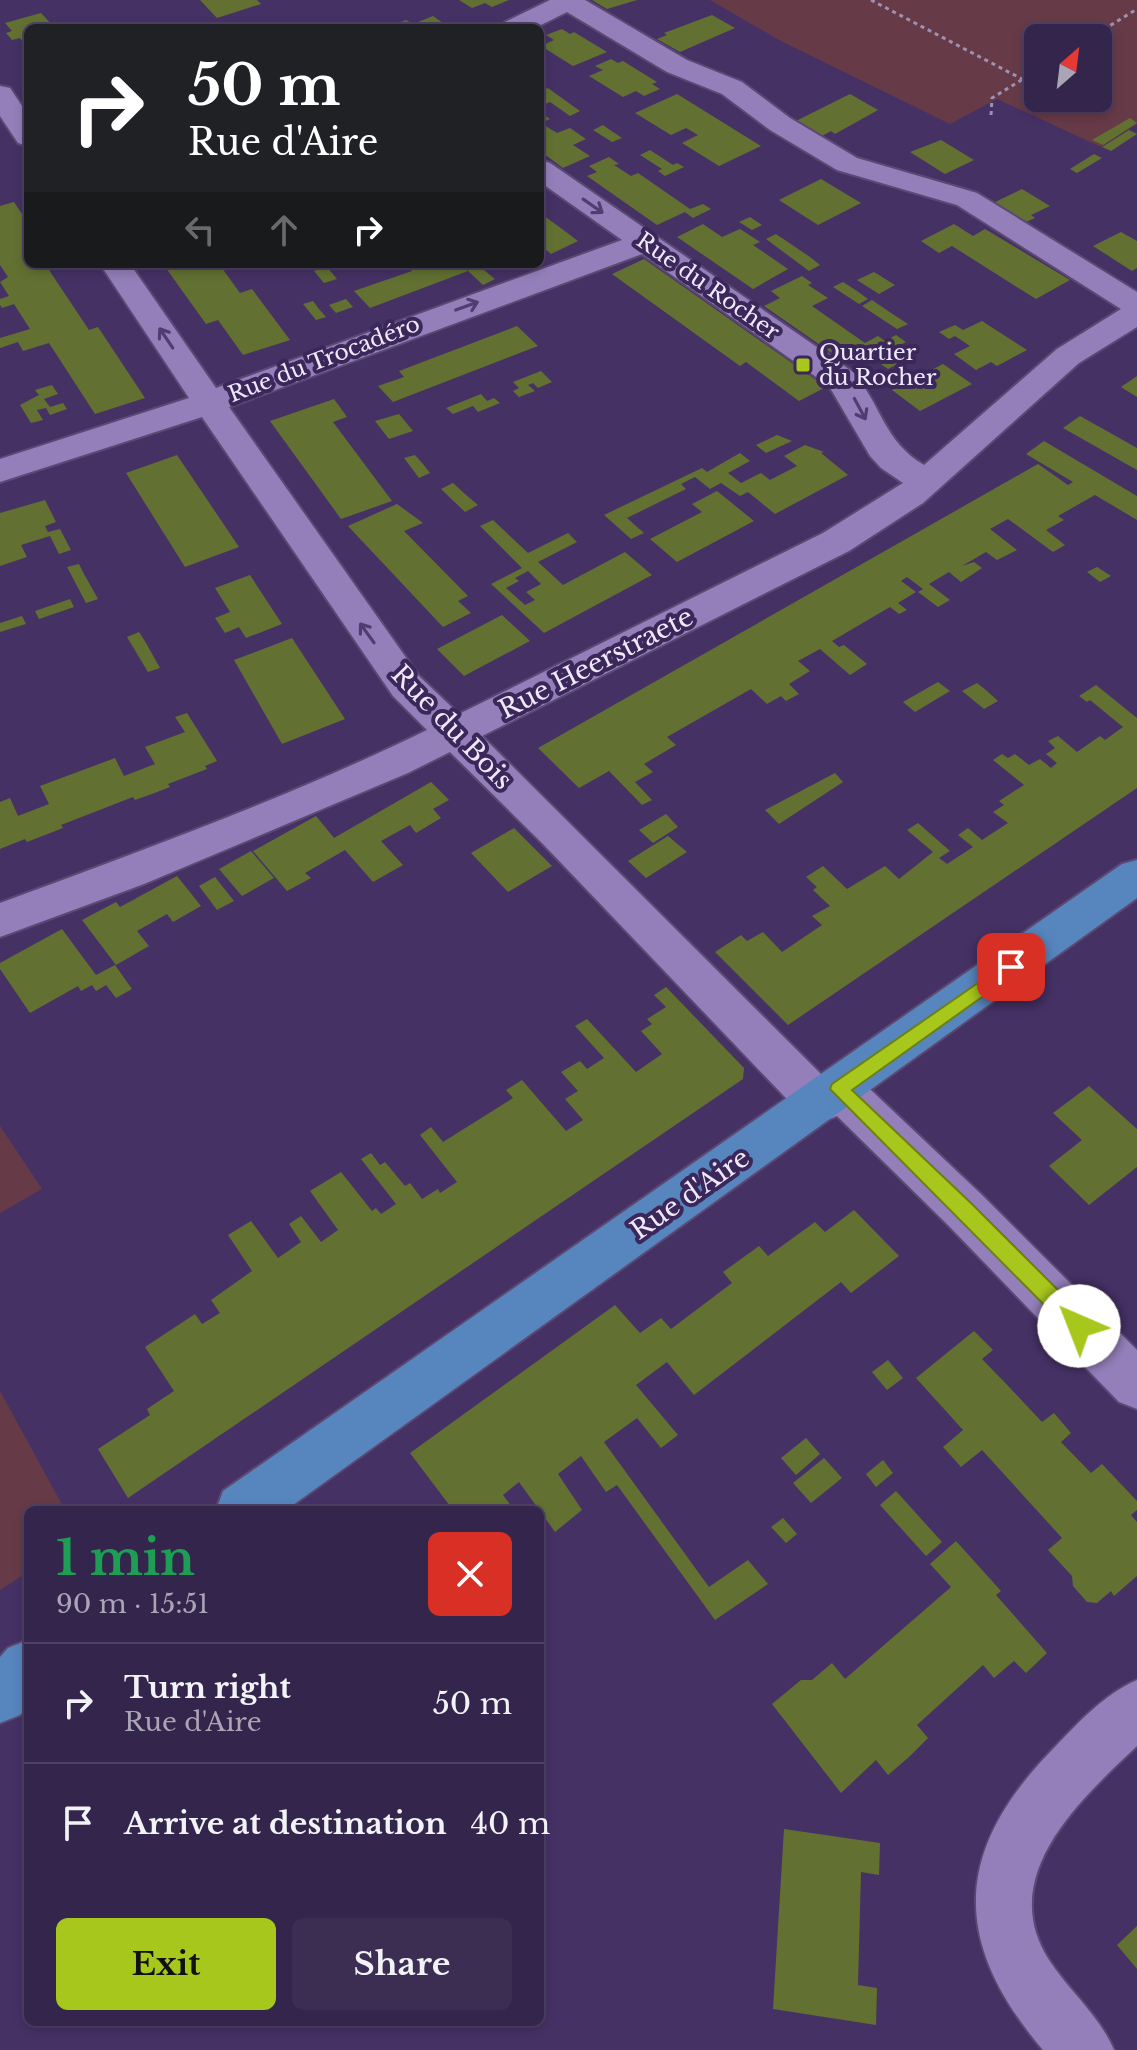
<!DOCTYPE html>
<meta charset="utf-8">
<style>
body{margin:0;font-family:"Libre Baskerville",serif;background:#3c2d53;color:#f1f3f6;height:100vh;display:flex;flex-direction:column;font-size:30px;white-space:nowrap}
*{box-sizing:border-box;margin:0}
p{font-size:26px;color:#a9a5b5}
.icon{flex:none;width:44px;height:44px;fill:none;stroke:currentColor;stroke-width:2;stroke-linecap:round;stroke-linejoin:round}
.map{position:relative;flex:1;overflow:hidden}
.drawer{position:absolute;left:24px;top:1506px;width:520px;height:520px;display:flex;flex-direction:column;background:#34254c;border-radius:12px;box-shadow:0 4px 12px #0003,0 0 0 2px #4e4264}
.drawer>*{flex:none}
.hud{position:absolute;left:24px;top:24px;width:520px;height:244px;border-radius:12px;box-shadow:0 4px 12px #0003,0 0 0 2px #4e4264;background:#202124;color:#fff;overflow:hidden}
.needle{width:52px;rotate:28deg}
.buttons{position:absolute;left:1024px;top:24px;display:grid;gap:16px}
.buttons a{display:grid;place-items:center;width:88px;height:88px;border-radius:12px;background:#34254c;box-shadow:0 4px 12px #0003,0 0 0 2px #4e4264;font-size:40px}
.pin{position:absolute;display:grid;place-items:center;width:68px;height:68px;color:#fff;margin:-34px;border-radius:16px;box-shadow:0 4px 12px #0006}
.me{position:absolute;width:88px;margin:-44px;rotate:316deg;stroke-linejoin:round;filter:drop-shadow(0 0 6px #0008)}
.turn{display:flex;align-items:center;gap:28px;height:168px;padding:0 32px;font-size:36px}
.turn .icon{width:104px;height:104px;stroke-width:2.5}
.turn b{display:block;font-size:56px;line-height:68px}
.lanes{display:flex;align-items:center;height:76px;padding:0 32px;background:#0003;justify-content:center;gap:40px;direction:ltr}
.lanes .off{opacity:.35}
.round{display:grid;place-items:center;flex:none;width:84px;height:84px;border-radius:12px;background:#3c2d53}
.head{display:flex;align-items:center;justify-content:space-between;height:136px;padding:0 32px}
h1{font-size:48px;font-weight:800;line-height:60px;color:#1e9e55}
.action{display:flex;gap:16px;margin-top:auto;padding:16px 32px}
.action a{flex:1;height:92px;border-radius:12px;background:#a8c71c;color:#111;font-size:32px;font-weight:800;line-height:92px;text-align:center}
.action a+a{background:#3c2d53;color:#f1f3f6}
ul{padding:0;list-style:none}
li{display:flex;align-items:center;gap:24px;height:120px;padding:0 32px;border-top:2px solid #4e4264}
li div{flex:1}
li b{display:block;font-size:30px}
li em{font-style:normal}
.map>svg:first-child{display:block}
.green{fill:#673a48;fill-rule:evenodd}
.building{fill:#627132;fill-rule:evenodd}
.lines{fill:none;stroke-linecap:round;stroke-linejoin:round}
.minor-casing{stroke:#5b4973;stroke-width:4}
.major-casing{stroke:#5b4973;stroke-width:4}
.path{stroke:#9e91b4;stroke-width:3;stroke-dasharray:4 4;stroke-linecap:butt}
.minor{fill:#947fba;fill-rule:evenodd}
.major{fill:#5785be;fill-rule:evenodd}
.oneway{stroke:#513d71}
.route{fill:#a8c71c;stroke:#6d8112;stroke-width:2}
.poi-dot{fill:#a8c71c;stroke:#3b2759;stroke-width:3}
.labels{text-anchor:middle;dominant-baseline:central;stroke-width:8;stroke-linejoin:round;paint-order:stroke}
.far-street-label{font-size:22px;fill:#eee8fb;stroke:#3b2759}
.far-poi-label{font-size:22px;fill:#eee8fb;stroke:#3b2759;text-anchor:start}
.street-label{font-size:26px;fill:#eee8fb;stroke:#3b2759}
</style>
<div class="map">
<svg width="1137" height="2050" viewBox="0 0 1137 2050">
<rect width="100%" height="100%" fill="#463165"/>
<g class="green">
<path d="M710 0H1137V124L1101 147 997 99 950 124 781 41ZM1038 38H1098V98H1038Z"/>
<path d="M0 1126 42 1189 0 1213Z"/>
<path d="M0 1391 65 1510H28V1572L0 1590Z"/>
</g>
<g class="building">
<path d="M200 0H257L261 4 217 18Z"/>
<path d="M459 0H509L492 7 485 3 472 8Z"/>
<path d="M592 0H637L607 9Z"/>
<path d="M41 13 55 28H28V50L20 38 12 40 6 33 12 31 5 23Z"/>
<path d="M712 15 735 28 680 52 657 39 667 35 664 33Z"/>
<path d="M433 16 450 28H385L406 20 413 24Z"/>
<path d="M562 29 570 34 574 32 607 52 573 66 541 46 554 40 546 35Z"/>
<path d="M611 59 618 63 623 61 657 82 652 84 660 89 644 96 636 91 623 97 589 76 603 70 595 66Z"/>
<path d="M548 88 552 91 580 111 570 116 550 102 540 106V91Z"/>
<path d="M677 94 761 146 719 166 682 143 698 135 686 128 671 135 635 113Z"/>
<path d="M850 94 878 110 835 134 831 131 822 136 796 121Z"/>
<path d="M540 112 550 119 541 123 557 133 570 128 586 139 573 145 590 156 563 168 540 151Z"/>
<path d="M1130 118 1137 123 1103 145 1092 140Z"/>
<path d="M603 125 610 130 622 138 612 142 593 130Z"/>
<path d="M1129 130 1137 134 1111 151 1102 147Z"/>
<path d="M941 140 974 160 945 174 910 152Z"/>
<path d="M650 150 673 165 677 163 684 167 665 176 658 171 662 169 640 155Z"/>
<path d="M1094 154 1102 158 1077 173 1070 169Z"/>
<path d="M609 157 619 164 614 165 631 176 638 173 690 209 703 204 711 209 693 218 685 212 657 225 587 176 597 172 589 166Z"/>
<path d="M821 179 861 203 818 225 779 200Z"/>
<path d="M1022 189 1050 206 1031 215 1035 218 1024 223 993 203Z"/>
<path d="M14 202 28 223V264H45L89 330 98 327 145 398 95 414 49 343 23 351 18 342 0 348V338L30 329 14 304 2 308 0 305V299L9 296 0 282 8 277 0 265V206Z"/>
<path d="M540 213 558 226 578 241 551 254 540 245Z"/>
<path d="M750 217 762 225 752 230 739 222Z"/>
<path d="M703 224 722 237 740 229 760 242 753 245 788 269 753 289 677 237Z"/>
<path d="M954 224 973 236 985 229 1070 280 1036 299 952 246 939 253 921 241Z"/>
<path d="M1121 232 1137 241V268L1132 271 1093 246Z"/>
<path d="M776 234 810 257 820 265 809 271 766 239Z"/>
<path d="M644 259 826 387 799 401 746 362 740 366 612 274Z"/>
<path d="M163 264H219L240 293 252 289 290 340 243 355 218 320 206 324Z"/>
<path d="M406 264H472L465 269 468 271 370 308 354 291 412 271Z"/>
<path d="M477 265 484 270 495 279 483 285 467 270Z"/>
<path d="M327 267 337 279 324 283 314 271Z"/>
<path d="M874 272 895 285 879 294 857 280Z"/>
<path d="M802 276 812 283 808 285 828 298 812 306 865 343 878 336 885 341 896 335 906 342 895 348 909 358 888 369 865 353 846 363 764 306 780 298 771 291Z"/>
<path d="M843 282 857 291 868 299 859 304 833 287Z"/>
<path d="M346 299 353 307 336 313 329 305Z"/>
<path d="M872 300 891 313 908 324 897 329 862 306Z"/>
<path d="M313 301 319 309 326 317 316 320 303 304Z"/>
<path d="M982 321 1027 350 997 366 991 362 976 370 954 354 970 346 955 336 949 339 939 332 955 325 963 330Z"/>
<path d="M517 326 538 346 393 402 378 386 404 377 399 371Z"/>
<path d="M943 364 972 384 920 411 892 390Z"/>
<path d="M541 371 552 382 538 388 533 383 528 385 535 391 519 397 513 391 519 388 513 382Z"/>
<path d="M1137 376V397L1121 387Z"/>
<path d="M52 385 58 394 44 399 50 407 63 403 67 409 50 415 46 408 37 410 43 420 31 423 20 405 39 395 35 390Z"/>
<path d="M481 394 487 401 494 398 500 403 478 412 473 406 453 414 446 408Z"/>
<path d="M334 399 347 417 333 422 392 501 341 519 270 421Z"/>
<path d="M399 414 413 431 389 439 375 421Z"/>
<path d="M1080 416 1137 448V470L1063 428Z"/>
<path d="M777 435 792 441 766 453 756 445Z"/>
<path d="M1044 441 1137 496V520L1095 495 1058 516 1064 520 1046 530 1065 545 1053 552 1008 519 990 529 1017 550 997 560 986 552 962 566 974 562 982 568 961 582 949 572 929 584 950 600 938 607 918 592 923 589 907 577 901 581 916 592 898 603 907 610 899 614 890 607 832 641 839 647 844 645 867 664 850 675 820 649 798 661 810 671 789 684 799 694 786 701 781 696 767 704 751 689 667 737 676 745 644 764 653 772 635 782 652 800 642 805 609 771 579 788 538 748 1038 464 1068 485 1073 482 1026 454Z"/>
<path d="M805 445 824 452 821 453 848 475 775 514 748 492 740 496 721 483 710 489 695 477 681 484 686 489 627 518 644 533 631 539 604 515 702 468 707 472 740 453 750 461 728 473 741 483 761 473 770 480 797 466 784 456Z"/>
<path d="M177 455 239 547 185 567 126 473Z"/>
<path d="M415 455 423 464 430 473 419 478 404 458Z"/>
<path d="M453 483 465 494 478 505 465 512 441 489Z"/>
<path d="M717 491 754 521 677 562 650 539 702 512 692 504Z"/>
<path d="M45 500 56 522 45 526 48 532 60 529 71 550 59 554 50 536 21 545 27 557 0 566V513Z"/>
<path d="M397 504 423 523 404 531 468 596 458 601 471 613 443 627 348 526Z"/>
<path d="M493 520 528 553 568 533 577 542 538 562 563 585 625 552 652 575 544 633 491 584 522 568 480 526ZM528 571 541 584 526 592 535 600 525 605 506 588 519 581 515 578Z"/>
<path d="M79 564 84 574 98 599 86 603 67 567Z"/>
<path d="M1097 567 1111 576 1100 582 1087 572Z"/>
<path d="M250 575 282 624 246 638 239 627 225 633 215 618 230 612 215 588Z"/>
<path d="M70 599 74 607 39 619 35 611Z"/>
<path d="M502 615 530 641 464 676 437 649Z"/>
<path d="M22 616 26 624 0 632V623Z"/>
<path d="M139 632 146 643 160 668 148 672 127 637Z"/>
<path d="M292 638 345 719 282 744 234 660Z"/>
<path d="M938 682 950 691 915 712 903 702Z"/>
<path d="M977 683 987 691 998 701 984 709 962 691Z"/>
<path d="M1096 685 1137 718V788L788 1025 715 952 741 935 747 941 763 932 782 952 822 925 812 916 830 906 813 890 817 887 806 877 823 866 847 889 885 866 899 879 933 852 907 830 918 823 950 851 939 858 947 864 973 847 958 835 968 828 982 840 1008 823 993 812 1004 805 999 801 1024 785 993 760 1002 754 1008 758 1015 754 1029 765 1040 759 1051 768 1057 763 1046 754 1055 748 1048 741 1058 736 1077 752 1100 736 1105 740 1123 727 1090 700 1087 702 1079 696Z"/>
<path d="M187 713 217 761 205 766 207 769 168 784 170 787 152 794 135 800 133 797 61 825 63 828 27 842 25 839 0 849V802L10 798 18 816 49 804 40 786 115 758 124 776 155 764 145 747 185 732 175 717Z"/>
<path d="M835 773 843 782 779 824 765 810Z"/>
<path d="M431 782 449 800 433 809 441 818 416 833 410 825 381 841 403 865 373 882 345 850 305 873 311 878 287 891 253 851 316 816 334 838Z"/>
<path d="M666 814 678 827 653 843 639 830Z"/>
<path d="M514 828 552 866 508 892 471 853Z"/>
<path d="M668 836 687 852 646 878 628 861Z"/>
<path d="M251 851 274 878 242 896 219 869Z"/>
<path d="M177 876 201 906 173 922 167 914 137 931 149 946 116 965 82 920 116 902 120 907Z"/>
<path d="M215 877 234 901 217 910 199 886Z"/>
<path d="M62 929 96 975 115 965 132 989 116 998 106 985 96 991 92 985 81 991 78 986 30 1013 0 969V963Z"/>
<path d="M666 987 744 1068 743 1079 128 1498 98 1449 150 1415 147 1409 174 1391 145 1347 195 1314 202 1324 220 1313 211 1300 252 1271 228 1235 251 1221 278 1258 301 1242 289 1224 301 1216 321 1242 338 1230 310 1191 341 1172 372 1211 376 1208 381 1214 396 1204 361 1159 371 1153 380 1165 385 1162 405 1186 410 1183 422 1199 438 1189 440 1193 457 1182 420 1135 431 1127 443 1142 513 1098 506 1090 522 1080 566 1131 583 1120 565 1099 578 1091 561 1072 580 1061 587 1069 604 1058 575 1026 587 1019 636 1072 662 1054 641 1031 652 1024 647 1019 666 1007 654 995Z"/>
<path d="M1089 1086 1137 1129V1167L1089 1205 1049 1166 1082 1140 1053 1113Z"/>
<path d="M854 1210 899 1256 851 1293 841 1282 694 1395 667 1362 636 1385 678 1435 661 1448 637 1418 604 1442 709 1587 748 1560 768 1584 715 1620 617 1485 606 1492 581 1456 558 1474 582 1510 555 1532 519 1482 503 1495 514 1510H453L410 1453 615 1305 640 1333 661 1318 671 1329 732 1283 723 1272 759 1246 768 1256 815 1222 825 1232Z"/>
<path d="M974 1331 993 1350 982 1359 1012 1390 1042 1422 1054 1413 1071 1433 1061 1442 1091 1473 1102 1464 1137 1501V1510L1131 1515 1137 1522V1576L1114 1596 1111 1591 1097 1603 1087 1602 1073 1586 1072 1576 1048 1550 1062 1538 982 1450 961 1467 943 1447 963 1430 916 1378Z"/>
<path d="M888 1360 903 1378 887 1390 872 1372Z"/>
<path d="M806 1438 820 1454 796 1475 781 1458Z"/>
<path d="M824 1458 842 1478 811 1503 793 1483Z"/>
<path d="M883 1460 893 1473 876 1487 866 1474Z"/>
<path d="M896 1491 942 1542 926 1556 880 1505Z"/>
<path d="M783 1518 797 1534 786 1543 771 1527Z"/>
<path d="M956 1541 1001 1591 996 1595 1047 1653 1026 1673 1014 1661 994 1678 983 1665 917 1725 928 1738 909 1757 888 1775 876 1760 841 1793 772 1704 801 1680H812L832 1663 845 1679 951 1587 930 1564Z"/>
<path d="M784 1829 880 1843 879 1875 861 1872 858 1985 877 1988 876 2025 773 2009Z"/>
<path d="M1137 1926V1969L1117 1945Z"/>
</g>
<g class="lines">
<defs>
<g id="minor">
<path d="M550 0H585L687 60 742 82 790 118 857 158 977 193 1137 292V327L1079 363 923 503 849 551 482 736 823 1076 839 1070 855 1075 982 1195 1137 1350V1409L1119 1402 948 1225 837 1116 820 1123 804 1117 543 844 450 752 408 773 144 884 0 937V903C143 850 290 797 427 730L393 696 202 417 0 482V459L189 398 100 264H130L216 388 622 240 540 182V160L550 163 853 372C881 404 884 442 924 465L1057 349 1121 309 957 205 837 170 770 130 722 94 667 72 567 12 535 28H501L505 22ZM642 254 829 386 870 456 881 468 903 483 823 533 459 714 419 676 229 407Z"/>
<path d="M0 86 10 88 28 115V146L18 143 0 116Z"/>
<path d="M1137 1680V1746C1081 1799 995 1876 1049 1960 1070 1992 1099 2015 1114 2050H1043C951 1942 953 1851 1053 1749 1077 1724 1104 1694 1137 1680Z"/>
</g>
<g id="major">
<path d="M1137 860V898L286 1510H216L223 1491 1122 864Z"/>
<path d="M28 1640V1707L20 1715 0 1723V1657L8 1648Z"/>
</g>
</defs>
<use href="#minor" class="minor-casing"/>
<use href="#major" class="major-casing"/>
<g class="path">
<path d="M871 0 1022 79"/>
<path d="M1090 38 1137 9"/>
<path d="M991 115 992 98 1038 70"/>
</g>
<use href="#minor" class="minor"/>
<use href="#major" class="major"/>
</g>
<defs><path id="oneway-shaft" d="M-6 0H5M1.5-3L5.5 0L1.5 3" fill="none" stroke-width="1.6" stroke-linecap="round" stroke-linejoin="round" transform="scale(2)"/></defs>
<g class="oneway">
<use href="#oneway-shaft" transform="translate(593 206) rotate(35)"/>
<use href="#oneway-shaft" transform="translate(467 306) rotate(-20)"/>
<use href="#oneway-shaft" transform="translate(166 338) rotate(-124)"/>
<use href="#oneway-shaft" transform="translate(860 409) rotate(62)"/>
<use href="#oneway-shaft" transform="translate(367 633) rotate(-126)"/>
</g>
<path class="route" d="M1011 960 1017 962 1020 967 1017 972 852 1090 972 1204 1087 1319 1090 1326 1087 1333 1079 1336 1072 1333 830 1089 832 1084Z"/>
<rect class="poi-dot" x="795" y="357" width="16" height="16" rx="4"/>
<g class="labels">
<g class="far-street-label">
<text transform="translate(708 286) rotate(35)">Rue du Rocher</text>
<text transform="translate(324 359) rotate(-21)">Rue du Trocadéro</text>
</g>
<g class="far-poi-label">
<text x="819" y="352">Quartier<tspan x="819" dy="25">du Rocher</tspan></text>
</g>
<g class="street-label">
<text transform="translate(596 663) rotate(-27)">Rue Heerstraete</text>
<text transform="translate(452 727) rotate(46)">Rue du Bois</text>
<text transform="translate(690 1194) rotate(-35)">Rue d'Aire</text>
</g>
</g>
</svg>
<div class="buttons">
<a><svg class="needle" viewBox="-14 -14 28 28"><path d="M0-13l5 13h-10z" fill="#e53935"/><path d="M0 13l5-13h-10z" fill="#a9a5b5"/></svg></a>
</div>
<div class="pin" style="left:1011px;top:967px;background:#d93025"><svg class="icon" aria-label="arrive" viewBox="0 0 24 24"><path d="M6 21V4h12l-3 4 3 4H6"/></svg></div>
<svg class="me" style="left:1079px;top:1326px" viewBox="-20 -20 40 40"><circle r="19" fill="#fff"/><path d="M0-13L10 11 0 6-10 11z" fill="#a8c71c"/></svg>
<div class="hud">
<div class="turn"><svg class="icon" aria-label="right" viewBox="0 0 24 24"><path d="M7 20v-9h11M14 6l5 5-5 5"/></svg><div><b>50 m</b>Rue d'Aire</div></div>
<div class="lanes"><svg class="icon off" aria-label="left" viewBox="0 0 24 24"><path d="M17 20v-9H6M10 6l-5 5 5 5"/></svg><svg class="icon off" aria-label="ahead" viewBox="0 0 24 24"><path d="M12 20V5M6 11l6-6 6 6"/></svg><svg class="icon" aria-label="right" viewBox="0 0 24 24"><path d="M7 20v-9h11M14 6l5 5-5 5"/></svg></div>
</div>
<section class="drawer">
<div class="head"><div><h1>1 min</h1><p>90 m · 15:51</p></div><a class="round" style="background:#d93025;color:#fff"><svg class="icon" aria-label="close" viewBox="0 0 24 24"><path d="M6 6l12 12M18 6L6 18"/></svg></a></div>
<ul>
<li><svg class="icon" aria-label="right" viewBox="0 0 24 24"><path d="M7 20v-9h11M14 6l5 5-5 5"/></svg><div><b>Turn right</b><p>Rue d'Aire</p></div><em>50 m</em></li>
<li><svg class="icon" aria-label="arrive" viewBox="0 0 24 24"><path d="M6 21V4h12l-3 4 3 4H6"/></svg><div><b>Arrive at destination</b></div><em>40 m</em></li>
</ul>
<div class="action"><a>Exit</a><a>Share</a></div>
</section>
</div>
